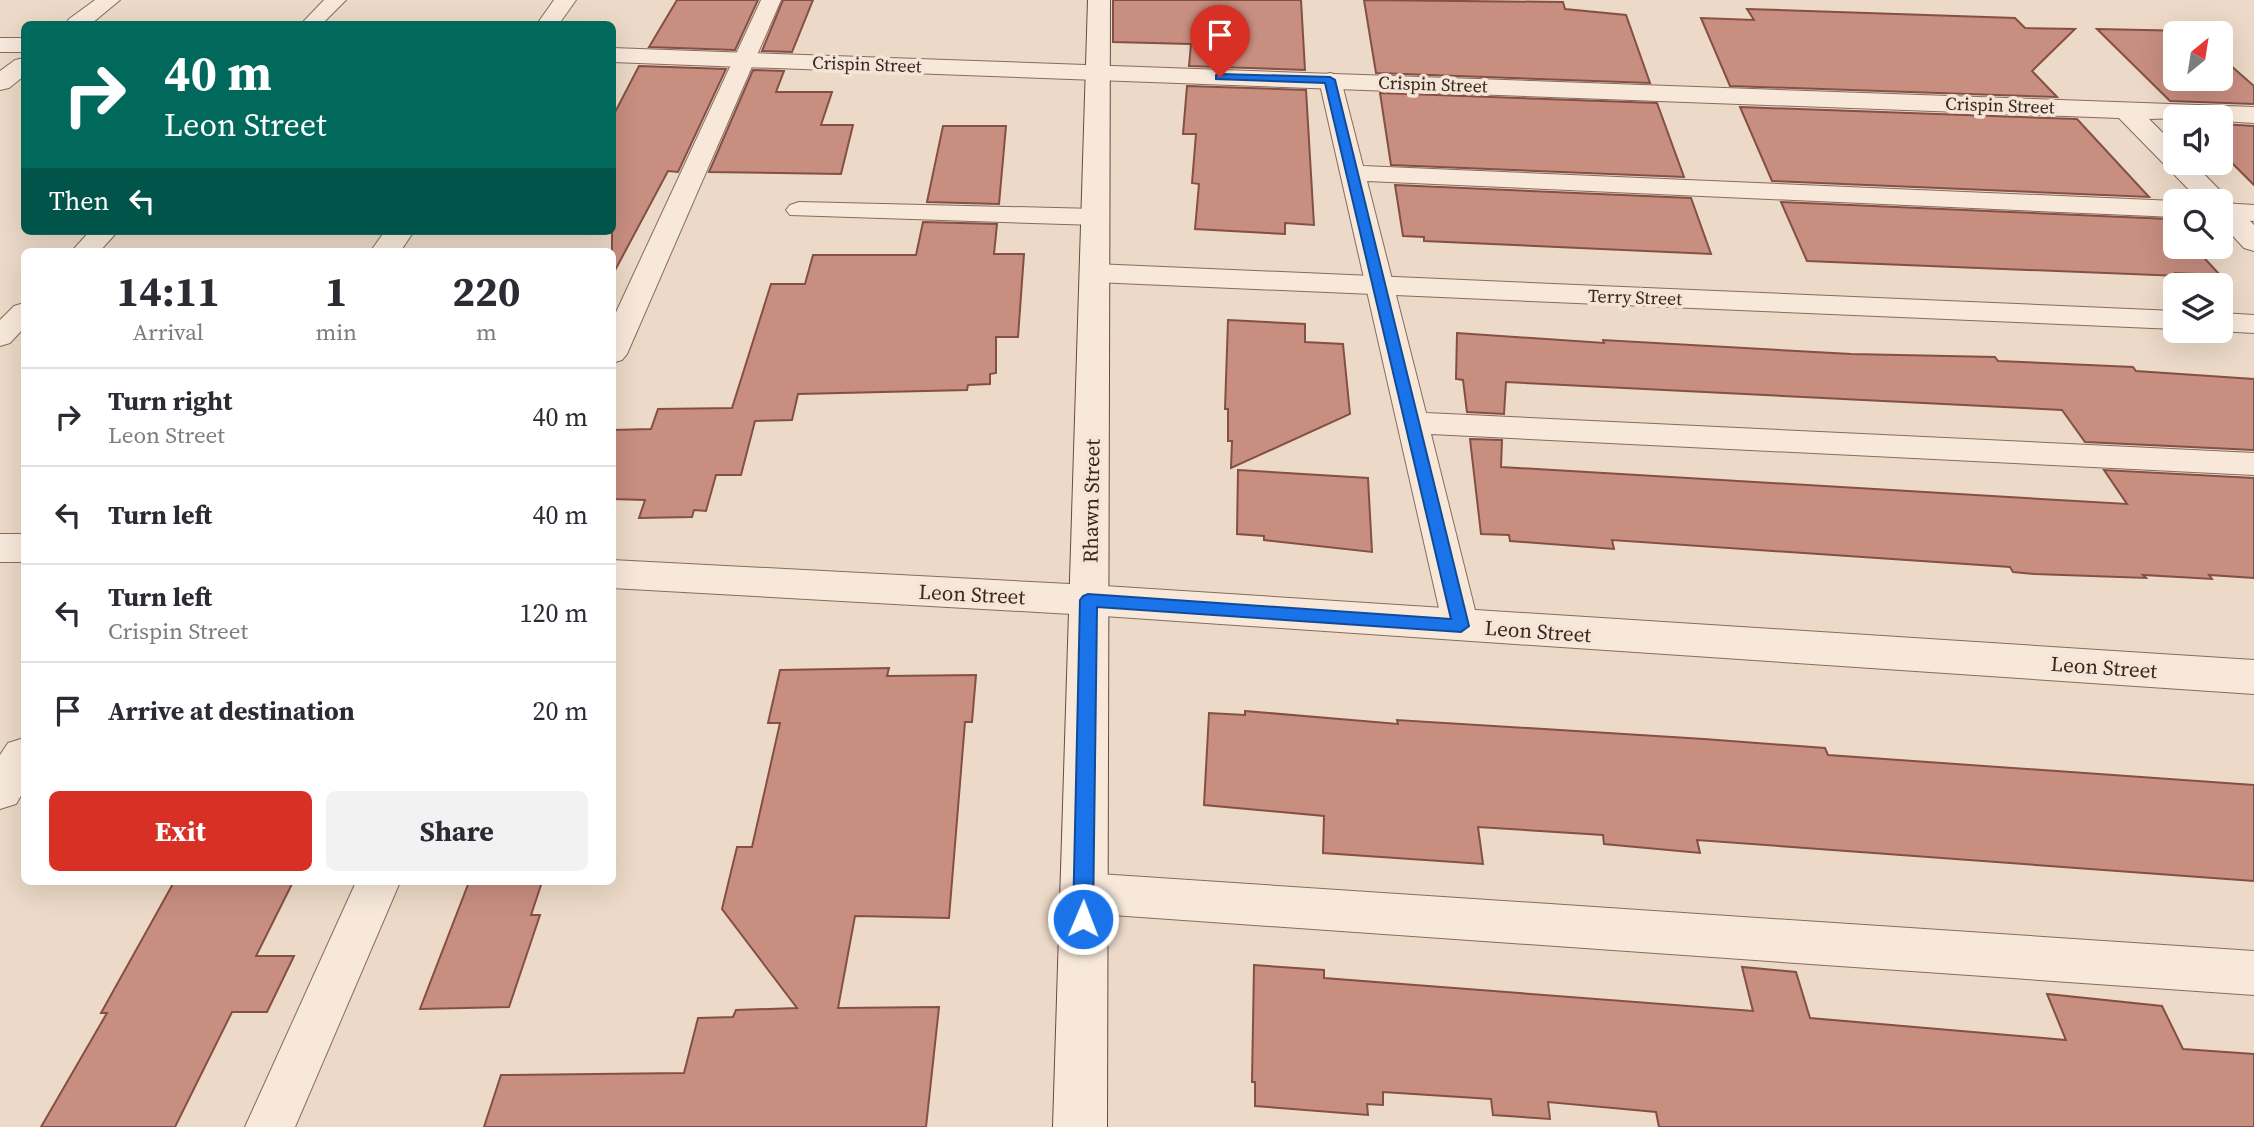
<!DOCTYPE html>
<style>
body{margin:0;font-family:"Source Serif 4",serif;background:#f2f2f3;color:#2b2b33;height:100vh;display:flex;flex-direction:column;font-size:26px;white-space:nowrap}
*{box-sizing:border-box;margin:0}
p{font-size:23px;color:#7c7c81}
.icon{flex:none;width:38px;height:38px;fill:none;stroke:currentColor;stroke-width:2;stroke-linecap:round;stroke-linejoin:round}
.map{position:relative;flex:1;overflow:hidden}
.panel{position:absolute;left:21px;top:248px;width:595px;height:637px;display:flex;flex-direction:column;background:#fff;border-radius:10px;box-shadow:0 7px 28px #0002}
.panel>*{flex:none}
.banner{position:absolute;left:21px;top:21px;width:595px;height:214px;border-radius:10px;box-shadow:0 7px 28px #0002;background:#00695c;color:#fff;overflow:hidden}
.needle{width:46px;rotate:30deg}
.tools{position:absolute;left:2163px;top:21px;display:grid;gap:14px}
.tools a{display:grid;place-items:center;width:70px;height:70px;border-radius:10px;background:#fff;box-shadow:0 7px 28px #0002;font-size:35px}
.pin{position:absolute;display:grid;place-items:center;width:60px;height:60px;color:#fff;margin:-72px -30px;border-radius:50% 50% 50% 0;rotate:-45deg;box-shadow:0 0 7px #0007}
.pin .icon{rotate:45deg}
.me{position:absolute;width:77px;margin:-38px;rotate:1deg;stroke-linejoin:round;filter:drop-shadow(0 0 5px #0008)}
.turn{display:flex;align-items:center;gap:24px;height:147px;padding:0 28px;font-size:32px}
.turn .icon{width:91px;height:91px;stroke-width:2.5}
.turn b{display:block;font-size:49px;line-height:60px}
.then{display:flex;align-items:center;height:66px;padding:0 28px;background:#0003;gap:14px;font-size:26px}
.eta{display:flex;justify-content:space-evenly;align-items:center;height:119px;text-align:center}
.eta b{font-size:42px;font-weight:700;line-height:49px}
.action{display:flex;gap:14px;margin-top:auto;padding:14px 28px}
.action a{flex:1;height:80px;border-radius:10px;background:#d93025;color:#fff;font-size:28px;font-weight:700;line-height:80px;text-align:center}
.action a+a{background:#f2f2f3;color:#2b2b33}
ul{padding:0;list-style:none}
li{display:flex;align-items:center;gap:21px;height:98px;padding:0 28px;border-top:2px solid #e1e1e2}
li div{flex:1}
li b{display:block;font-size:26px}
li em{font-style:normal}
.map>svg:first-child{display:block}
.building{fill:#c88e80;stroke:#845045;stroke-width:2}
.lines{fill:none;stroke-linecap:round;stroke-linejoin:round}
.lane-casing{stroke:#876b5e;stroke-width:2}
.street-casing{stroke:#876b5e;stroke-width:2}
.secondary-casing{stroke:#694c41;stroke-width:2}
.lane{fill:#f7e8da;fill-rule:evenodd}
.street{fill:#f7e8da;fill-rule:evenodd}
.secondary{fill:#f7e8da;fill-rule:evenodd}
.route{fill:#1a73e8;stroke:#114b97;stroke-width:2}
.labels{text-anchor:middle;dominant-baseline:central;stroke-width:7;stroke-linejoin:round;paint-order:stroke}
.far-street-label{font-size:18px;fill:#382720;stroke:#f4e5d7}
.street-label{font-size:21px;fill:#382720;stroke:#f4e5d7}
</style>
<div class="map">
<svg width="2254" height="1127" viewBox="0 0 2254 1127">
<rect width="100%" height="100%" fill="#ecd9c7"/>
<g class="building">
<path d="M677 0H758L735 50 649 47Z"/>
<path d="M783 0H813L792 52 762 51Z"/>
<path d="M1113 0H1301L1305 70 1189 66 1191 44 1113 42Z"/>
<path d="M1364 0 1563 2 1565 9 1626 15 1650 83 1376 73Z"/>
<path d="M1747 9 2015 18 2025 28 2075 29 2032 71 2057 97 1730 86 1701 18 1754 20Z"/>
<path d="M2097 29 2191 31 2193 33H2175V79H2221V57L2254 86V104L2170 101Z"/>
<path d="M639 66 726 69 678 172 668 171 612 276V118Z"/>
<path d="M753 70 784 71 776 92H832L821 125H853L841 174 709 172Z"/>
<path d="M1187 86 1306 90 1314 225 1285 223V234L1195 229 1199 184 1192 183 1196 134H1183Z"/>
<path d="M1380 93 1657 103 1684 177 1391 165Z"/>
<path d="M1740 107 2077 119 2149 197 1772 181Z"/>
<path d="M2221 124 2254 126V185L2221 152Z"/>
<path d="M943 126H1006L999 204 927 202Z"/>
<path d="M1395 185 1691 198 1711 254 1424 241V237L1403 236Z"/>
<path d="M1781 202 2169 219 2175 226V247H2194L2220 275 2176 273 2179 276 1807 261Z"/>
<path d="M923 222 997 224 994 254H1024L1018 337H996V373L990 374V384L968 385 967 390 798 394 792 420 755 421 741 475H716L706 511 694 510 692 517 639 518 645 500 612 499V430L651 429 658 409 732 408 771 284H805L813 255H916Z"/>
<path d="M1228 320 1305 324V342L1343 344 1350 414 1231 468 1232 441H1228V409H1225Z"/>
<path d="M1457 333 1604 343 1603 340 1851 354 1995 357 1998 361 2133 367 2136 371 2254 379V450L2085 442 2062 410 1506 382 1504 414 1467 412 1463 380 1456 379Z"/>
<path d="M1470 439 1502 440 1501 467 2127 504 2104 470 2254 478V578L2209 575 2212 579 2143 575 2146 578 2035 574 2013 572 2010 567 1612 540 1614 549 1510 541 1509 535 1481 534Z"/>
<path d="M1238 470 1368 478 1372 552 1264 540V536L1237 534Z"/>
<path d="M889 668 887 676 976 675 972 722H965L949 918 855 916 838 1008 939 1007 926 1127H484L501 1075 684 1073 698 1018 733 1017 736 1010 797 1008 722 909 737 847H752L780 723H768L780 670Z"/>
<path d="M1245 711 1398 724 1397 720 1704 739 1825 748 1828 755 2254 785V881L1697 840 1700 853 1604 844 1603 835 1478 827 1483 864 1323 853 1324 816 1204 805 1209 713 1245 715Z"/>
<path d="M174 882H293L256 956H294L267 1012H232L175 1127H41L107 1013H101Z"/>
<path d="M469 882H542L531 915H540L509 1007 420 1009Z"/>
<path d="M1254 965 1324 970V978L1753 1011 1742 967 1796 972 1810 1018 2066 1040 2047 994 2162 1006 2183 1049 2254 1054V1127H1659L1656 1112 1548 1102 1550 1119 1493 1115 1491 1099 1383 1092V1105L1367 1104 1368 1115 1255 1106V1082H1252Z"/>
</g>
<g class="lines">
<defs>
<g id="lane">
<path d="M324 0H346L322 24H301Z"/>
<path d="M761 0H781L627 354 622 360 612 363V321Z"/>
<path d="M1330 73 1338 75 1341 80 1363 166 2175 201V217L1367 181 1426 413 2254 453V475L1431 434 1479 626 1474 636 1461 640 1448 636 1443 626 1319 80 1322 75Z"/>
<path d="M799 202 1096 209 1105 212 1109 217 1105 222 1096 225 790 215 786 210 790 205Z"/>
<path d="M2221 203 2254 205V221L2221 219Z"/>
<path d="M90 231H118L99 252H71Z"/>
<path d="M24 303V328L10 343 0 346V320L14 306Z"/>
<path d="M1084 873 2254 951V995L1084 913 1069 907 1062 893 1069 879Z"/>
<path d="M356 882H400L295 1127H245Z"/>
</g>
<g id="street">
<path d="M95 0H120L91 24H66L69 19Z"/>
<path d="M554 0H576L559 24H537Z"/>
<rect x="0" y="38" width="24" height="14"/>
<path d="M612 48 2254 107V123L2221 121V117L2149 119 2175 145V163H2193L2254 225V251L2244 248 2221 223V201H2200L2119 118 612 62Z"/>
<path d="M24 58V76L9 88 0 90V71L15 60Z"/>
<path d="M385 231H414L400 252H370Z"/>
<path d="M1095 264 2175 311V329L1095 282 1084 279 1080 273 1084 267Z"/>
<path d="M2221 313 2254 315V333L2218 331H2221Z"/>
<rect x="0" y="534" width="24" height="28"/>
<path d="M612 560 1089 585 2254 660V694L1089 615 612 588Z"/>
<path d="M24 738V791L16 804 0 809V755L8 743Z"/>
</g>
<path id="secondary" d="M1088 0H1110L1107 1127H1053Z"/>
</defs>
<use href="#lane" class="lane-casing"/>
<use href="#street" class="street-casing"/>
<use href="#secondary" class="secondary-casing"/>
<use href="#lane" class="lane"/>
<use href="#street" class="street"/>
<use href="#secondary" class="secondary"/>
</g>
<path class="route" d="M1220 74 1330 77 1335 80 1469 626 1461 632 1097 607 1093 919 1090 926 1083 928 1076 926 1073 919 1080 600 1083 596 1088 594 1451 619 1325 83 1216 79V75Z"/>
<g class="labels">
<g class="far-street-label">
<text transform="translate(867 64) rotate(2)">Crispin Street</text>
<text transform="translate(1433 84) rotate(2)">Crispin Street</text>
<text transform="translate(2000 105) rotate(2)">Crispin Street</text>
<text transform="translate(1635 297) rotate(2)">Terry Street</text>
</g>
<g class="street-label">
<text transform="translate(1091 501) rotate(-89)">Rhawn Street</text>
<text transform="translate(972 594) rotate(3)">Leon Street</text>
<text transform="translate(1538 631) rotate(4)">Leon Street</text>
<text transform="translate(2104 667) rotate(4)">Leon Street</text>
</g>
</g>
</svg>
<div class="tools">
<a><svg class="needle" viewBox="-14 -14 28 28"><path d="M0-13l5 13h-10z" fill="#e53935"/><path d="M0 13l5-13h-10z" fill="#7c7c81"/></svg></a>
<a><svg class="icon" aria-label="sound" viewBox="0 0 24 24"><path d="M4 9h4l5-4v14l-5-4H4zM17 9q2 3 0 6"/></svg></a>
<a><svg class="icon" aria-label="search" viewBox="0 0 24 24"><circle cx="10" cy="10" r="6"/><path d="M15 15l6 6"/></svg></a>
<a><svg class="icon" aria-label="layers" viewBox="0 0 24 24"><path d="M12 4l9 5-9 5-9-5zM3 14l9 5 9-5"/></svg></a>
</div>
<div class="pin" style="left:1220px;top:77px;background:#d93025"><svg class="icon" aria-label="arrive" viewBox="0 0 24 24"><path d="M6 21V4h12l-3 4 3 4H6"/></svg></div>
<svg class="me" style="left:1083px;top:919px" viewBox="-20 -20 40 40"><circle r="17" fill="#1a73e8" stroke="#fff" stroke-width="3"/><path d="M0-11L8 9 0 5-8 9z" fill="#fff"/></svg>
<div class="banner">
<div class="turn"><svg class="icon" aria-label="right" viewBox="0 0 24 24"><path d="M7 20v-9h11M14 6l5 5-5 5"/></svg><div><b>40 m</b>Leon Street</div></div>
<div class="then">Then<svg class="icon" aria-label="left" viewBox="0 0 24 24"><path d="M17 20v-9H6M10 6l-5 5 5 5"/></svg></div>
</div>
<section class="panel">
<div class="eta">
<div><b>14:11</b><p>Arrival</p></div>
<div><b>1</b><p>min</p></div>
<div><b>220</b><p>m</p></div>
</div>
<ul>
<li><svg class="icon" aria-label="right" viewBox="0 0 24 24"><path d="M7 20v-9h11M14 6l5 5-5 5"/></svg><div><b>Turn right</b><p>Leon Street</p></div><em>40 m</em></li>
<li><svg class="icon" aria-label="left" viewBox="0 0 24 24"><path d="M17 20v-9H6M10 6l-5 5 5 5"/></svg><div><b>Turn left</b></div><em>40 m</em></li>
<li><svg class="icon" aria-label="left" viewBox="0 0 24 24"><path d="M17 20v-9H6M10 6l-5 5 5 5"/></svg><div><b>Turn left</b><p>Crispin Street</p></div><em>120 m</em></li>
<li><svg class="icon" aria-label="arrive" viewBox="0 0 24 24"><path d="M6 21V4h12l-3 4 3 4H6"/></svg><div><b>Arrive at destination</b></div><em>20 m</em></li>
</ul>
<div class="action"><a>Exit</a><a>Share</a></div>
</section>
</div>
